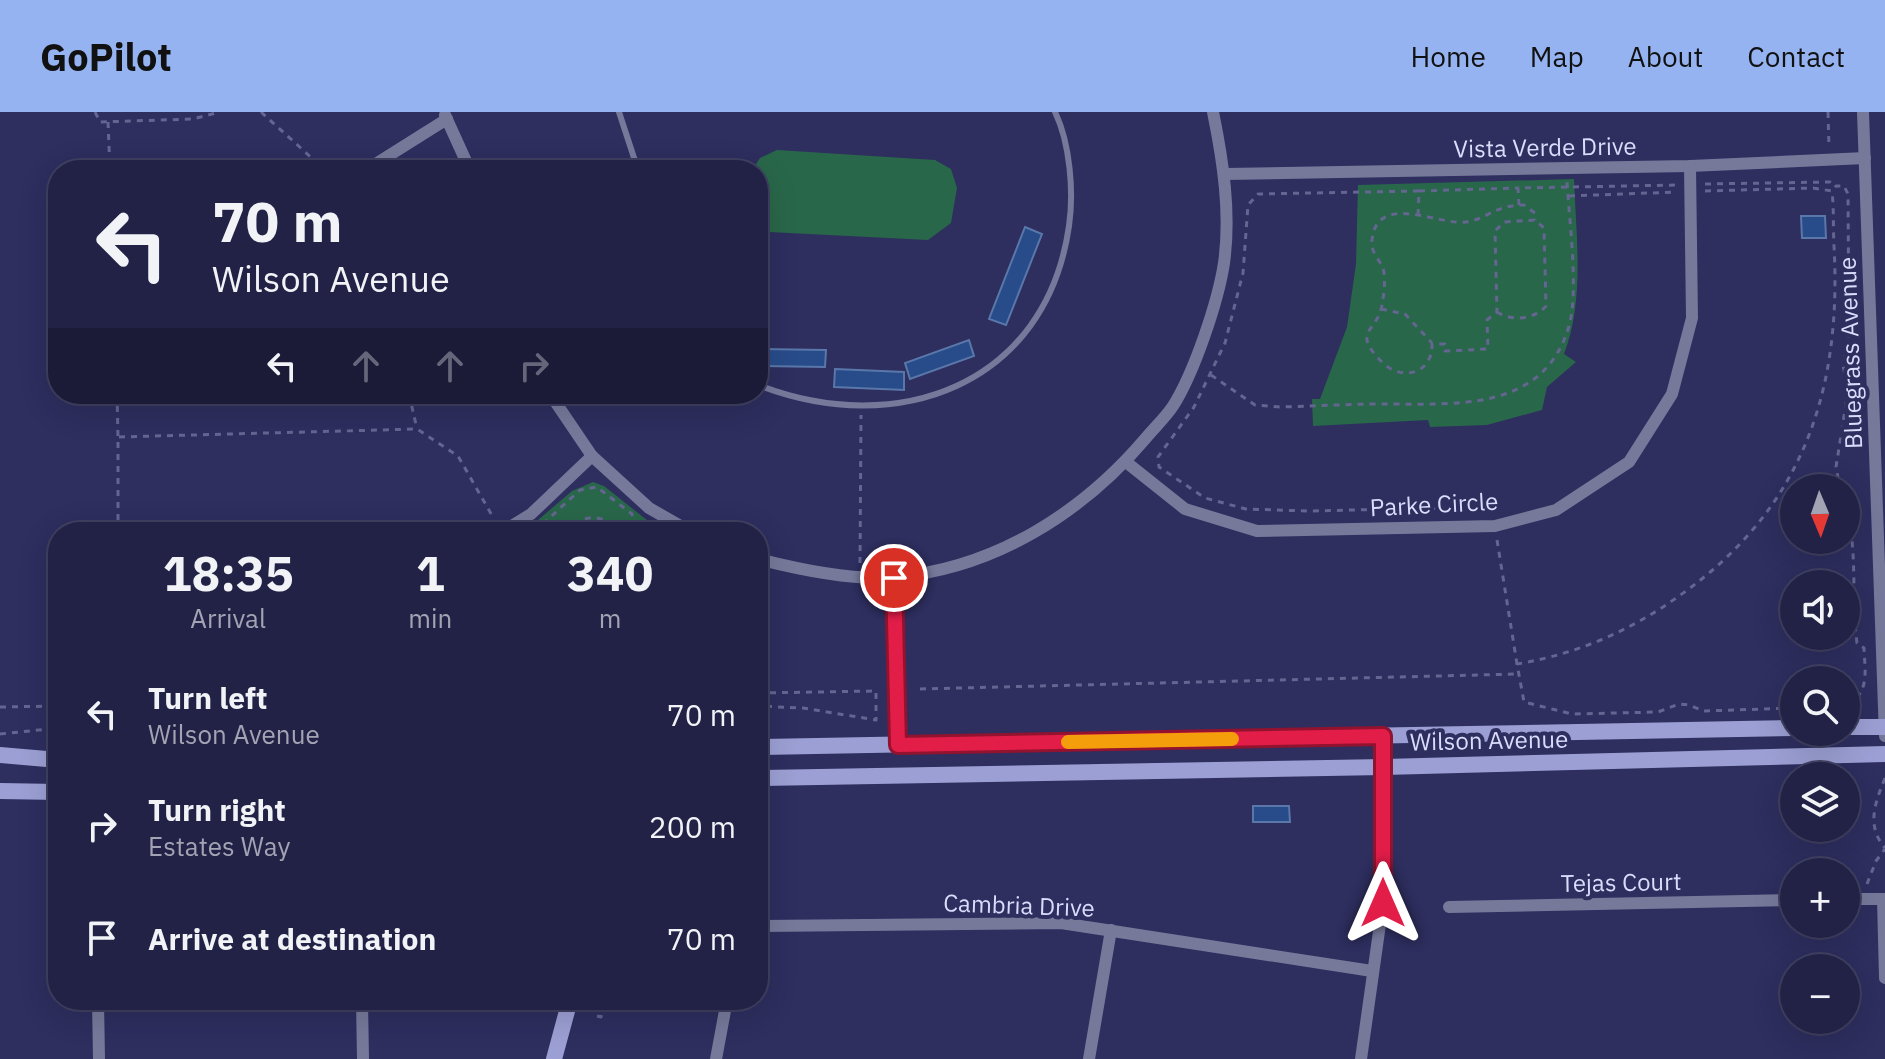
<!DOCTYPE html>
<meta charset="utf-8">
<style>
body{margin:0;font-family:"IBM Plex Sans",sans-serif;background:#2e2f52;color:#f1f3f6;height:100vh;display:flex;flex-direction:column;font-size:30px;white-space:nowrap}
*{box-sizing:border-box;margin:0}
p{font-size:26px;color:#a2a4b4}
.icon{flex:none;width:44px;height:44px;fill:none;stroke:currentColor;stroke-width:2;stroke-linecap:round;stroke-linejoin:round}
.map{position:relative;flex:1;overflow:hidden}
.drawer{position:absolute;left:48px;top:410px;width:720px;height:488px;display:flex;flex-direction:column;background:#222247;border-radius:32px;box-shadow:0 8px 32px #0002,0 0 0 2px #3f3f60}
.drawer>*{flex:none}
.guide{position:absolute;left:48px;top:48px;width:720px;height:244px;border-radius:32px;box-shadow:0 8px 32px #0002,0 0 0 2px #3f3f60;background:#222247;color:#f1f3f6;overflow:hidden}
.needle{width:52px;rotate:178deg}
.controls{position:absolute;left:1780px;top:362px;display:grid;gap:16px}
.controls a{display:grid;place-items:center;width:80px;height:80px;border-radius:50%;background:#222247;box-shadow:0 8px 32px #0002,0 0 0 2px #3f3f60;font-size:40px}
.pin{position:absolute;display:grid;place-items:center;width:68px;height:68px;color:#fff;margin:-34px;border:4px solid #fff;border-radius:50%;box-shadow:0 2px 8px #0007}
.me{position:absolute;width:88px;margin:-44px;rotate:0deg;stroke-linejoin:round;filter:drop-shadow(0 0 6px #0008)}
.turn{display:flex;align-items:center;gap:28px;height:168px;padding:0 32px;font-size:36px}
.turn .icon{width:104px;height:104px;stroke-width:2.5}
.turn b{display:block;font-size:56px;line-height:68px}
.lanes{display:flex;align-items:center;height:76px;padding:0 32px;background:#0003;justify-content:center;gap:40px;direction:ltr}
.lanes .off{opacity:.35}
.eta{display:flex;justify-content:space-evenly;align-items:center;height:136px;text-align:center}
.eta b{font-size:48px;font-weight:800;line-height:56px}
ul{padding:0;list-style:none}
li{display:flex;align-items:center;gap:24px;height:112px;padding:0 32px}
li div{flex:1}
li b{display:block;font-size:30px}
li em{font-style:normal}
header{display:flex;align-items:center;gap:48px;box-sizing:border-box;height:112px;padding:0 40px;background:#95b2f1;color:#111}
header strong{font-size:38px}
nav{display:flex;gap:44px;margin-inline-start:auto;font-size:28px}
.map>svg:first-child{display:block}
.green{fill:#29674a}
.building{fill:#284c8a;stroke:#5a77a9;stroke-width:2}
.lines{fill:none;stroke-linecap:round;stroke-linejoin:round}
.path{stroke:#646591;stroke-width:3;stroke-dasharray:6 6;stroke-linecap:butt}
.lane{stroke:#76799a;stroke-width:6}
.street{stroke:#76799a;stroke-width:12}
.secondary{stroke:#9b9fd3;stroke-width:16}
.route-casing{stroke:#92132f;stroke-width:20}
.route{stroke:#e11d48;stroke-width:14}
.slow{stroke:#f59e0b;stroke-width:14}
.labels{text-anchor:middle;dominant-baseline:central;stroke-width:8;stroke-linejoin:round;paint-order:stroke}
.street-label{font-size:24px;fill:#d9dcfb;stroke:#2e2e5f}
</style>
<header>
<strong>GoPilot</strong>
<nav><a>Home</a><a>Map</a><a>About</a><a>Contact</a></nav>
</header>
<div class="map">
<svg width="1885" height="947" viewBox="0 0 1885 947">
<rect width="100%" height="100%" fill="#2e2e5f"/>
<g class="green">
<path d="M777 38 935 48 951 57 957 76 951 111 928 128 769 120 758 115V58H752L760 46Z"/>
<path d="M1574 67C1576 125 1585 187 1564 242L1576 250 1547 275 1542 298 1487 313 1430 315 1428 308 1313 314 1312 287H1320L1347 215 1356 152 1358 73Z"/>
<path d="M593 370 604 374 662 420H524L572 379Z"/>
</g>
<g class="building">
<path d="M1801 104H1825L1826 126H1802Z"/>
<path d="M1025 115 1042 122 1006 213 989 207Z"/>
<path d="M969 228 974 244 910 267 905 251Z"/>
<path d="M758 237 826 238 825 255 758 254Z"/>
<path d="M835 257 904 260V278L834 275Z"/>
<path d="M1253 694H1289L1290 710H1253Z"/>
</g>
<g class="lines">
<g class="path">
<path d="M95 0 100 10 193 7 220 0"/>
<path d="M261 0 325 58"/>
<path d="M1828 0 1829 36"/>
<path d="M108 10 110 58"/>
<path d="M1705 72 1830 70 1836 74"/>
<path d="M1419 79 1518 76"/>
<path d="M1705 79 1813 76 1832 79 1836 74H1844L1848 82 1849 227 1843 253 1848 279 1836 355 1840 376"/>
<path d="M1569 84 1677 80"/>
<path d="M1519 93 1518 76 1678 73"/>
<path d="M1418 103 1419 79 1258 82 1248 93 1243 161 1225 231 1194 295 1158 345 1159 355 1205 386 1246 397 1308 399 1494 395V400"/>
<path d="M1381 197 1405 202 1432 231"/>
<path d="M1497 200C1512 210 1535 207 1546 194L1544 116 1535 108 1504 110 1495 119 1497 200 1487 208 1488 237 1445 239V232H1432C1433 262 1401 270 1382 250 1350 218 1378 220 1382 193 1384 182 1386 166 1383 156 1379 147 1370 139 1372 128 1377 79 1440 114 1466 110 1487 107 1495 93 1524 93L1535 101V108"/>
<path d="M1211 263 1255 293 1281 295C1316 294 1350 292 1385 292 1456 292 1544 300 1569 214 1579 179 1569 107 1567 69"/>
<path d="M117 282 118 325"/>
<path d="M409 282 417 317"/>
<path d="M1846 394C1858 439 1851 485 1857 531L1864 536C1865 561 1870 580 1846 595"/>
<path d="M118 420V325L417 317 458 344 494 407"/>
<path d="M534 420 580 378 597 375 632 402 634 420"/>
<path d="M565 420C581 403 603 399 618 420"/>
<path d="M1497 428 1517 552"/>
<path d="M860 451 861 303"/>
<path d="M920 577 1518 562"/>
<path d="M758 581 876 579V608L803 596 758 594"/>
<path d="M0 595 58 594"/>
<path d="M1794 596 1704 599 1689 593 1679 592 1658 600 1572 602 1524 590 1517 552C1577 542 1630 519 1679 484 1802 398 1842 280 1834 134 1833 116 1834 97 1832 79"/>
<path d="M0 622 58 616"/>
<path d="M1885 666C1875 691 1866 714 1885 736"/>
<path d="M1867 772 1876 749 1885 737"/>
<path d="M597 904 601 905 605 888"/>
</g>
<g class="lane">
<path d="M619 0 638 58"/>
<path d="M758 273C897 327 1046 274 1069 114 1074 80 1070 31 1055 0"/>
</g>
<g class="street">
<path d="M1863 0 1885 624"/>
<path d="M445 3 470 58"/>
<path d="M366 58 447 7"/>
<path d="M1225 62 1690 54 1865 46"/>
<path d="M550 282 592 344 649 396 691 420"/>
<path d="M1126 350 1185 397 1257 419 1495 414 1556 398 1629 350 1672 282 1692 206 1690 54"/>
<path d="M502 420 531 402 592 344"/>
<path d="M758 447C797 457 856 469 896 465 995 456 1082 401 1145 327 1154 316 1165 306 1173 294 1194 261 1218 190 1224 151 1231 101 1223 49 1213 0"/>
<path d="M894 466 898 633"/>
<path d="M1846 787H1885"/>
<path d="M1883 787 1885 866"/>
<path d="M1449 795 1794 788"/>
<path d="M758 814 1061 811 1372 859"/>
<path d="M98 888 99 947"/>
<path d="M362 888 363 947"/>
<path d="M716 947 727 888"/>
<path d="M1089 947 1111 818"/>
<path d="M1361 947 1383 791V624"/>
</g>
<g class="secondary">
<path d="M1846 615H1885"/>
<path d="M758 635 1794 616"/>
<path d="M0 643 58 648"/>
<path d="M758 666 1384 655 1885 642"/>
<path d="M0 679 58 680"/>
<path d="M554 947 570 888"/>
</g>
</g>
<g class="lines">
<defs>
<path id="route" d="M894 466 898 633 1383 624V791"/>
</defs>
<use href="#route" class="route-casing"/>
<use href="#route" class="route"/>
<path class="slow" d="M1068 630 1232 627"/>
</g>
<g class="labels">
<g class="street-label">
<text transform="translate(1545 35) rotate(-1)">Vista Verde Drive</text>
<text transform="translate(1850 241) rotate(-92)">Bluegrass Avenue</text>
<text transform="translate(1434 392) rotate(-3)">Parke Circle</text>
<text transform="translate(1489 628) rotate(-1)">Wilson Avenue</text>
<text transform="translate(1621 770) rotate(-1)">Tejas Court</text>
<text transform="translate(1019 793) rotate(2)">Cambria Drive</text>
</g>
</g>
</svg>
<div class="controls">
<a><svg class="needle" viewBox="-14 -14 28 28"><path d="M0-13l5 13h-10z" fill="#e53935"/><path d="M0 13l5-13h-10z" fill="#a2a4b4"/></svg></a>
<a><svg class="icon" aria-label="sound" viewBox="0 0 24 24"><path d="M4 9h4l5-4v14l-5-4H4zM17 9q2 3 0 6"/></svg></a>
<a><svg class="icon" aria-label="search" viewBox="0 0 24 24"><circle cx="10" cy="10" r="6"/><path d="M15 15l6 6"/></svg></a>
<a><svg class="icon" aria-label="layers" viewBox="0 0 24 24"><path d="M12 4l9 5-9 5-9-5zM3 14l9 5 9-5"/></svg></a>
<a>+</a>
<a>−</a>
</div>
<div class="pin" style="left:894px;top:466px;background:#d93025"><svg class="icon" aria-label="arrive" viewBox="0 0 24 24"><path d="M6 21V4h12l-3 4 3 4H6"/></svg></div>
<svg class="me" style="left:1383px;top:791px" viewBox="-20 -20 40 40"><path d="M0-17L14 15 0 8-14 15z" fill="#e11d48" stroke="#fff" stroke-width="4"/></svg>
<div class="guide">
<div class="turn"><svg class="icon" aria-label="left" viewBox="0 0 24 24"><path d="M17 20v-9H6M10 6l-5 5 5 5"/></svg><div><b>70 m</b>Wilson Avenue</div></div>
<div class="lanes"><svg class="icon" aria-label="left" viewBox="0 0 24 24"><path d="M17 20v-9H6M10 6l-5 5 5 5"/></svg><svg class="icon off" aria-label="ahead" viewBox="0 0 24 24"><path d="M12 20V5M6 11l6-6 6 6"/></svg><svg class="icon off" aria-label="ahead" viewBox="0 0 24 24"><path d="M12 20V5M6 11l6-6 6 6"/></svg><svg class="icon off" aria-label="right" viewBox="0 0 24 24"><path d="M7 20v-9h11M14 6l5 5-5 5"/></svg></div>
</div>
<section class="drawer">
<div class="eta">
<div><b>18:35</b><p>Arrival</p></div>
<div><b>1</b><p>min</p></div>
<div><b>340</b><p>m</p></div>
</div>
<ul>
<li><svg class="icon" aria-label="left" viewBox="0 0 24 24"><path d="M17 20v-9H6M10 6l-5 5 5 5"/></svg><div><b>Turn left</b><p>Wilson Avenue</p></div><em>70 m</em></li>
<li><svg class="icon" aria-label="right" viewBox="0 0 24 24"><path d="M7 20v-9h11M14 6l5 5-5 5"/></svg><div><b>Turn right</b><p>Estates Way</p></div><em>200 m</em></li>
<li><svg class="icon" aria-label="arrive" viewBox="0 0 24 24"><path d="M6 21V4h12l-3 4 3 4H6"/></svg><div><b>Arrive at destination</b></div><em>70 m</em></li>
</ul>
</section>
</div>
